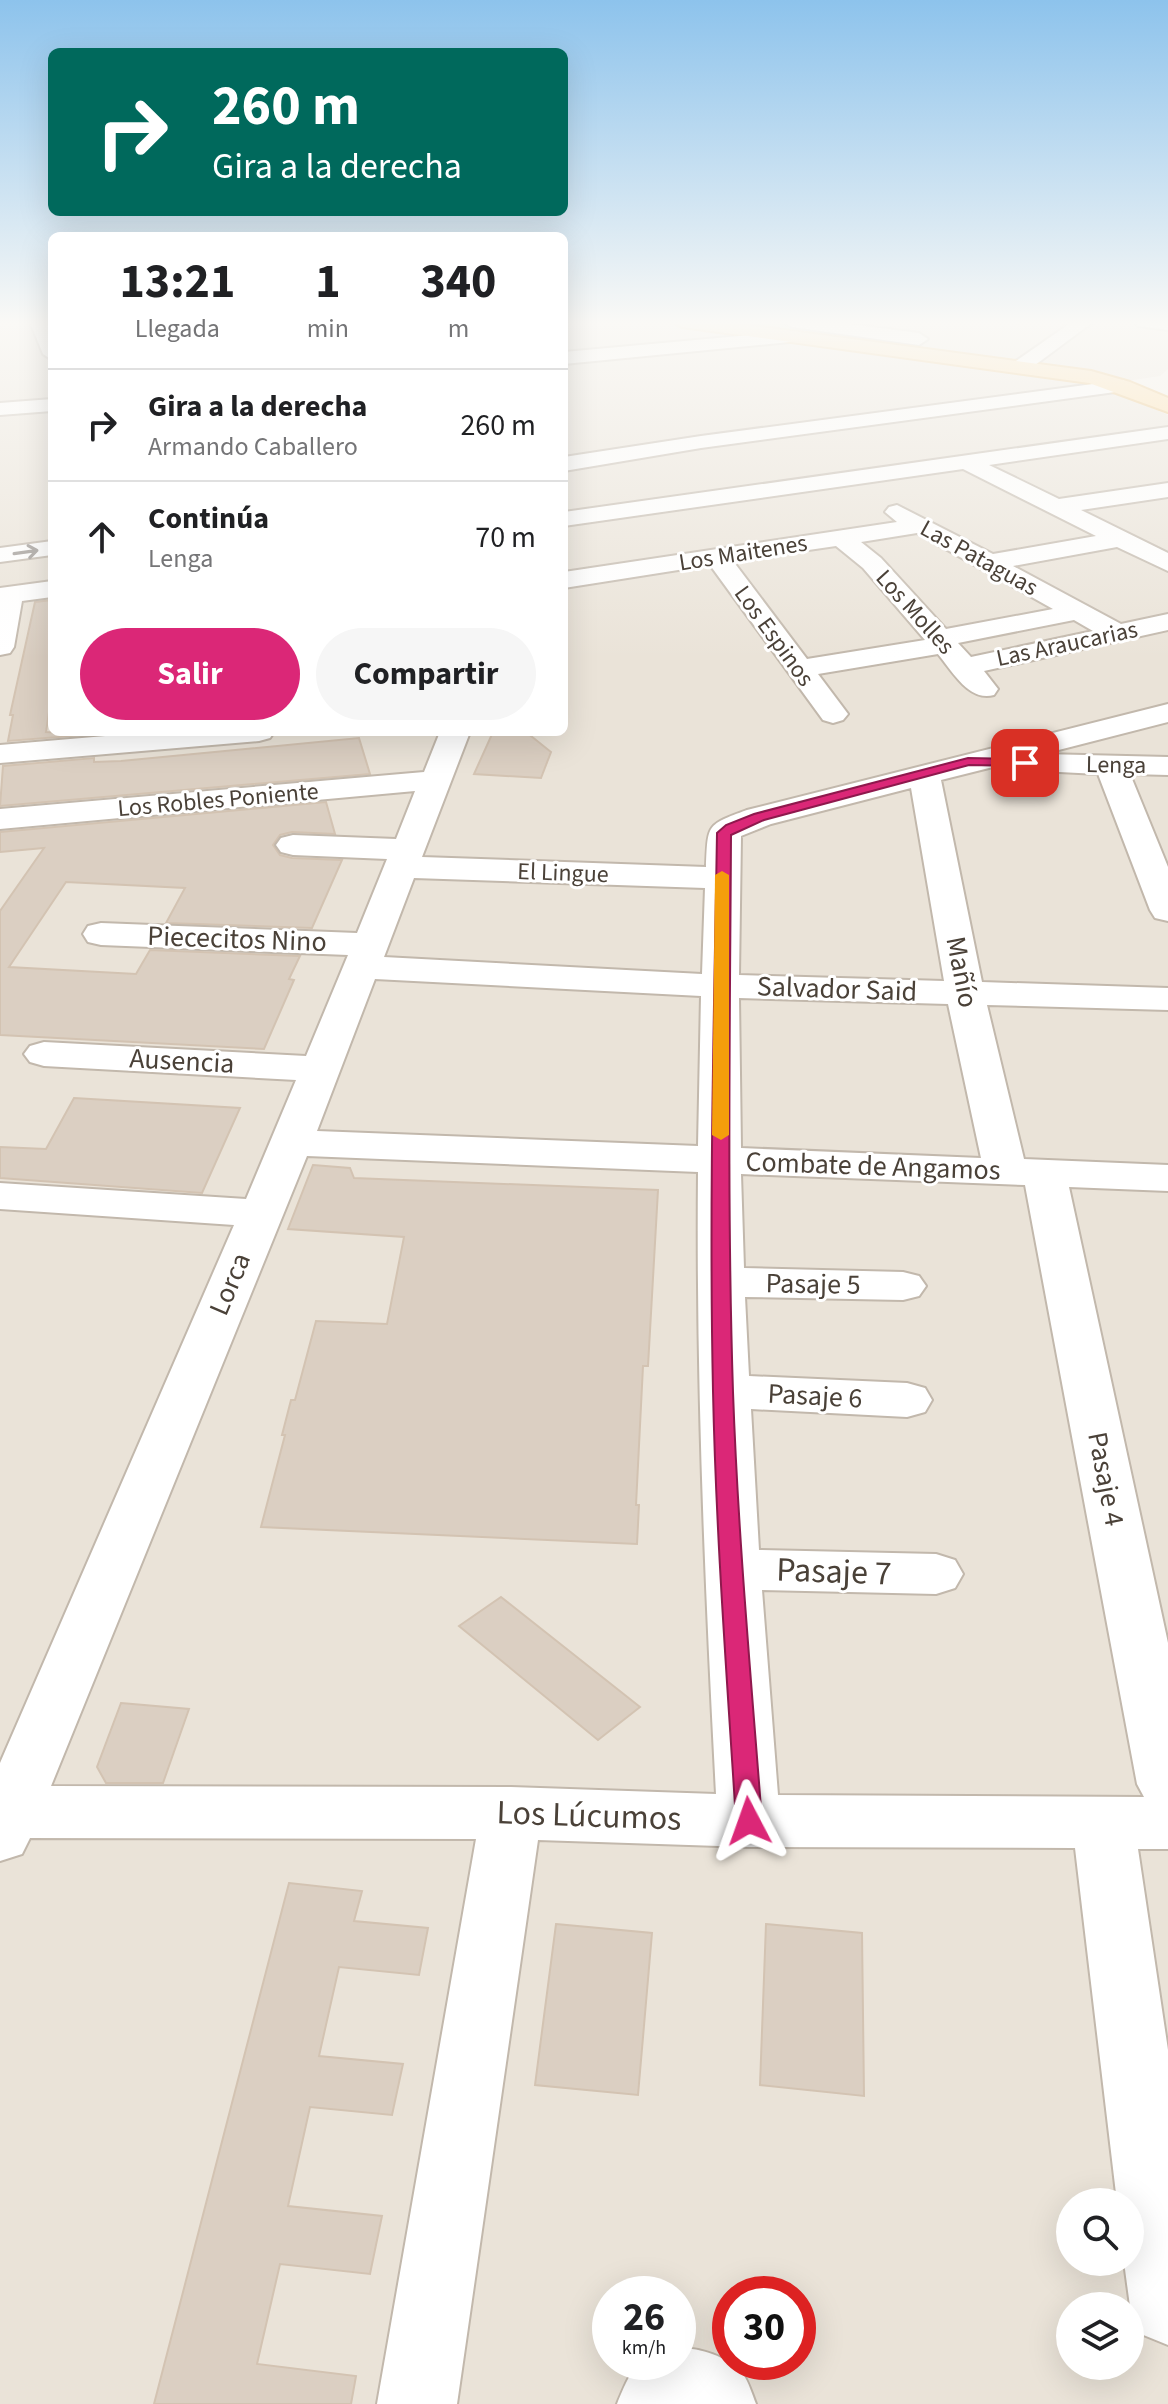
<!DOCTYPE html>
<html lang="es">
<meta charset="utf-8">
<style>
body{margin:0;font-family:"Source Sans 3",sans-serif;background:#f6f6f6;color:#202124;height:100vh;display:flex;flex-direction:column;font-size:30px;white-space:nowrap}
*{box-sizing:border-box;margin:0}
p{font-size:26px;color:#757577}
.icon{flex:none;width:44px;height:44px;fill:none;stroke:currentColor;stroke-width:2;stroke-linecap:round;stroke-linejoin:round}
.map{position:relative;flex:1;overflow:hidden}
.drawer{position:absolute;left:48px;top:232px;width:520px;height:504px;display:flex;flex-direction:column;background:#fff;border-radius:12px;box-shadow:0 8px 32px #0002}
.drawer>*{flex:none}
.hud{position:absolute;left:48px;top:48px;width:520px;height:168px;border-radius:12px;box-shadow:0 8px 32px #0002;background:#00695c;color:#fff;overflow:hidden}
.controls{position:absolute;left:1056px;top:2188px;display:grid;gap:16px}
.controls a{display:grid;place-items:center;width:88px;height:88px;border-radius:50%;background:#fff;box-shadow:0 8px 32px #0002;font-size:40px}
.speed{position:absolute;left:592px;top:2276px;display:flex;gap:16px;font-size:40px;font-weight:700;text-align:center}
.speed>*{display:grid;place-content:center;width:104px;height:104px;border-radius:50%;background:#fff;box-shadow:0 8px 32px #0002;line-height:1}
.speed small{font-size:20px;font-weight:400}
.speed .limit{border:12px solid #d22;background:#fff;color:#111}
.pin{position:absolute;display:grid;place-items:center;width:68px;height:68px;color:#fff;margin:-34px;border-radius:16px;box-shadow:0 4px 12px #0006}
.me{position:absolute;width:88px;margin:-44px;rotate:356deg;stroke-linejoin:round;filter:drop-shadow(0 0 6px #0008)}
.turn{display:flex;align-items:center;gap:28px;height:168px;padding:0 32px;font-size:36px}
.turn .icon{width:104px;height:104px;stroke-width:2.5}
.turn b{display:block;font-size:56px;line-height:68px}
.eta{display:flex;justify-content:space-evenly;align-items:center;height:136px;text-align:center}
.eta b{font-size:48px;font-weight:700;line-height:56px}
.button{display:flex;gap:16px;margin-top:auto;padding:16px 32px}
.button a{flex:1;height:92px;border-radius:48px;background:#db2777;color:#fff;font-size:32px;font-weight:700;line-height:92px;text-align:center}
.button a+a{background:#f6f6f6;color:#202124}
ul{padding:0;list-style:none}
li{display:flex;align-items:center;gap:24px;height:112px;padding:0 32px;border-top:2px solid #e0e0e0}
li div{flex:1}
li b{display:block;font-size:30px}
li em{font-style:normal}
.map>svg:first-child{display:block}
.residential{fill:#eae3d8;fill-rule:evenodd}
.green{fill:#d5ebb2}
.building{fill:#dbcfc2;stroke:#d3c3b2;stroke-width:2}
.lines{fill:none;stroke-linecap:round;stroke-linejoin:round}
.minor-casing{stroke:#c2b8ac;stroke-width:4}
.major-casing{stroke:#e8b765;stroke-width:4}
.minor{fill:#fff;fill-rule:evenodd}
.major{fill:#ffda9a;fill-rule:evenodd}
.oneway{stroke:#9b9692}
.route{fill:#db2777;stroke:#8e194d;stroke-width:2}
.slow{fill:#f59e0b}
.labels{text-anchor:middle;dominant-baseline:central;stroke-width:6;stroke-linejoin:round;paint-order:stroke}
.far-street-label{font-size:24px;fill:#4a4138;stroke:#fff}
.street-label{font-size:28px;fill:#4a4138;stroke:#fff}
.near-street-label{font-size:34px;fill:#4a4138;stroke:#fff}
</style>
<div class="map">
<svg width="1168" height="2404" viewBox="0 0 1168 2404">
<rect width="100%" height="100%" fill="#f5f1ea"/>
<path class="residential" d="M0 322H52V732H564V322H1168V369L1160 376 1100 385 1168 415V2404H0ZM1070 2202H1130V2262H1070ZM610 2294H678V2362H610ZM730 2294H798V2362H730ZM1070 2306H1130V2366H1070Z"/>
<path class="green" d="M697 322H776L908 340 893 348Z"/>
<g class="building">
<path d="M52 600V692L46 732 97 734 8 741 13 715H10L35 602Z"/>
<path d="M493 732H526L551 752 541 778 474 774Z"/>
<path d="M359 738 370 774 0 806 3 766 94 758V762L121 761Z"/>
<path d="M326 802 335 834 292 832 280 835 273 845 280 855 292 858 342 860 312 928 166 923 185 888 66 882 9 967 136 974 150 950 300 956 289 979 294 980 264 1049 0 1035V911L44 848 0 852V832Z"/>
<path d="M74 1098 240 1108 202 1193 0 1178V1147L46 1149Z"/>
<path d="M313 1165 350 1168 354 1178 658 1190 648 1366H643L636 1505H639L637 1544 261 1527 285 1435H282L291 1400H295L316 1321 387 1324 404 1237 288 1229Z"/>
<path d="M501 1597 640 1707 598 1740 459 1626Z"/>
<path d="M121 1703 189 1709 163 1783H106L97 1767Z"/>
<path d="M289 1883 362 1891 354 1921 428 1928 419 1975 339 1967 319 2056 403 2064 392 2115 310 2107 288 2206 382 2216 370 2274 280 2264 257 2364 356 2376 351 2404H154Z"/>
<path d="M556 1924 652 1933 638 2095 535 2085Z"/>
<path d="M766 1924 862 1933 864 2096 760 2085Z"/>
</g>
<g class="lines">
<defs>
<g id="minor">
<path d="M30 322H48L52 331V360L43 354Z"/>
<path d="M783 322H834L919 333 928 339 919 345 792 327Z"/>
<path d="M1072 322H1093L1027 371H1013L1010 367 1013 363Z"/>
<path d="M1135 322H1168V330L1138 326Z"/>
<path d="M793 331 802 337 800 341 564 364V352Z"/>
<path d="M1123 380 1133 386 1130 390 701 448 564 471V457L701 436Z"/>
<path d="M52 399V411L0 415V403Z"/>
<path d="M1168 427V439L989 465 1059 499 1168 483V497L1081 510 1168 553V571L1117 547 1013 566 1121 624 1168 614V630L984 671 998 689 994 695C969 702 953 672 938 654L818 674 848 714 843 720 833 723 823 720 710 565 564 588V572L897 522 885 512 889 507 897 505 993 554 1096 536 963 469 564 526V512ZM917 533 1053 609 946 629 881 558 861 542ZM836 546 863 568 925 640 807 659 733 561ZM1074 620 1093 631 971 657 958 643Z"/>
<path d="M52 541V555L0 562V548Z"/>
<path d="M52 581V597L22 601 14 647 10 653 0 655V588Z"/>
<path d="M1168 704V722L1043 754 1168 757V775L1130 774 1168 867V921L1155 918 1150 910 1098 774 1020 770 1017 761 941 780 982 982 1168 988V1010L987 1005 1024 1159 1168 1165V1191L1069 1187 1168 1643V1849H1138L1168 2050V2345L1141 2334 1130 2306 1124 2262H1130V2202H1117L1075 1848 749 1847 538 1840 457 2404H377L476 1839 30 1838 22 1854 0 1861V1763L234 1225 0 1209V1183L246 1199 296 1080 44 1066 30 1062 24 1054 30 1046 44 1042 306 1056 348 955 101 945 88 942 83 934 88 926 101 923 357 933 387 859 293 855 281 852 276 845 281 838 293 835 396 839 415 791 0 829V809L424 772 440 732H470L422 857 706 867C708 824 706 825 747 810ZM911 788 944 981 739 975 741 836 771 824ZM414 878 705 888 702 974 384 957ZM375 979 701 996 698 1146 317 1131ZM739 998 948 1004 981 1158 741 1148ZM307 1156 698 1172C696 1381 705 1585 716 1794L511 1787 51 1786ZM741 1174 1025 1185 1137 1784 1144 1797 778 1795 762 1590 936 1594 955 1588 963 1574 955 1560 936 1554 759 1550 751 1409 907 1417 925 1412 932 1400 925 1388 907 1383 749 1376 745 1297 903 1300 919 1296 926 1286 919 1276 903 1272 744 1268Z"/>
<path d="M152 732H274L270 738 259 741 0 763V745Z"/>
<path d="M678 2349C697 2346 731 2358 743 2374 749 2383 752 2394 756 2404H617C634 2363 634 2362 678 2362Z"/>
</g>
<path id="major" d="M673 322H724L1091 371 1130 382 1168 398V412L1089 383 682 327Z"/>
</defs>
<use href="#minor" class="minor-casing"/>
<use href="#major" class="major-casing"/>
<use href="#minor" class="minor"/>
<use href="#major" class="major"/>
</g>
<defs><path id="oneway-shaft" d="M-6 0H5M1.5-3L5.5 0L1.5 3" fill="none" stroke-width="1.6" stroke-linecap="round" stroke-linejoin="round" transform="scale(2)"/></defs>
<use class="oneway" href="#oneway-shaft" transform="translate(26 552) rotate(-8)"/>
<linearGradient id="sky" x2="0" y2="1"><stop stop-color="#8dc3ec"/><stop offset="0.49" stop-color="#faf9f6"/><stop offset="1" stop-color="#faf9f6" stop-opacity="0"/></linearGradient>
<rect width="1168" height="659" fill="url(#sky)"/>
<path class="route" d="M968 758 1025 759 1031 763 1025 766 969 765 764 820 731 835C730 1020 727 1206 733 1392 738 1535 751 1678 762 1821L758 1828 749 1832 740 1828 736 1821C727 1678 716 1535 713 1391 709 1205 714 1019 717 833L726 825 754 814Z"/>
<path class="slow" d="M722 871 729 875V1135L721 1140 712 1135 715 875Z"/>
<g class="labels">
<g class="far-street-label">
<text transform="translate(743 553) rotate(-9)">Los Maitenes</text>
<text transform="translate(979 558) rotate(29)">Las Pataguas</text>
<text transform="translate(915 612) rotate(48)">Los Molles</text>
<text transform="translate(774 636) rotate(54)">Los Espinos</text>
<text transform="translate(1067 644) rotate(-12)">Las Araucarias</text>
<text transform="translate(1116 765) rotate(1)">Lenga</text>
<text transform="translate(218 800) rotate(-5)">Los Robles Poniente</text>
<text transform="translate(563 873) rotate(2)">El Lingue</text>
</g>
<g class="street-label">
<text transform="translate(237 939) rotate(2)">Piececitos Nino</text>
<text transform="translate(962 972) rotate(79)">Mañío</text>
<text transform="translate(837 989) rotate(2)">Salvador Said</text>
<text transform="translate(182 1061) rotate(3)">Ausencia</text>
<text transform="translate(873 1166) rotate(2)">Combate de Angamos</text>
<text transform="translate(230 1284) rotate(-67)">Lorca</text>
<text transform="translate(813 1284) rotate(1)">Pasaje 5</text>
<text transform="translate(815 1396) rotate(3)">Pasaje 6</text>
<text transform="translate(1106 1479) rotate(79)">Pasaje 4</text>
</g>
<g class="near-street-label">
<text transform="translate(834 1572) rotate(2)">Pasaje 7</text>
<text transform="translate(589 1816) rotate(2)">Los Lúcumos</text>
</g>
</g>
</svg>
<div class="controls">
<a><svg class="icon" aria-label="search" viewBox="0 0 24 24"><circle cx="10" cy="10" r="6"/><path d="M15 15l6 6"/></svg></a>
<a><svg class="icon" aria-label="layers" viewBox="0 0 24 24"><path d="M12 4l9 5-9 5-9-5zM3 14l9 5 9-5"/></svg></a>
</div>
<div class="speed"><div>26<small>km/h</small></div><div class="limit">30</div></div>
<div class="pin" style="left:1025px;top:763px;background:#d93025"><svg class="icon" aria-label="arrive" viewBox="0 0 24 24"><path d="M6 21V4h12l-3 4 3 4H6"/></svg></div>
<svg class="me" style="left:749px;top:1821px" viewBox="-20 -20 40 40"><path d="M0-17L14 15 0 8-14 15z" fill="#db2777" stroke="#fff" stroke-width="4"/></svg>
<div class="hud">
<div class="turn"><svg class="icon" aria-label="right" viewBox="0 0 24 24"><path d="M7 20v-9h11M14 6l5 5-5 5"/></svg><div><b>260 m</b>Gira a la derecha</div></div>
</div>
<section class="drawer">
<div class="eta">
<div><b>13:21</b><p>Llegada</p></div>
<div><b>1</b><p>min</p></div>
<div><b>340</b><p>m</p></div>
</div>
<ul>
<li><svg class="icon" aria-label="right" viewBox="0 0 24 24"><path d="M7 20v-9h11M14 6l5 5-5 5"/></svg><div><b>Gira a la derecha</b><p>Armando Caballero</p></div><em>260 m</em></li>
<li><svg class="icon" aria-label="ahead" viewBox="0 0 24 24"><path d="M12 20V5M6 11l6-6 6 6"/></svg><div><b>Continúa</b><p>Lenga</p></div><em>70 m</em></li>
</ul>
<div class="button"><a>Salir</a><a>Compartir</a></div>
</section>
</div>
